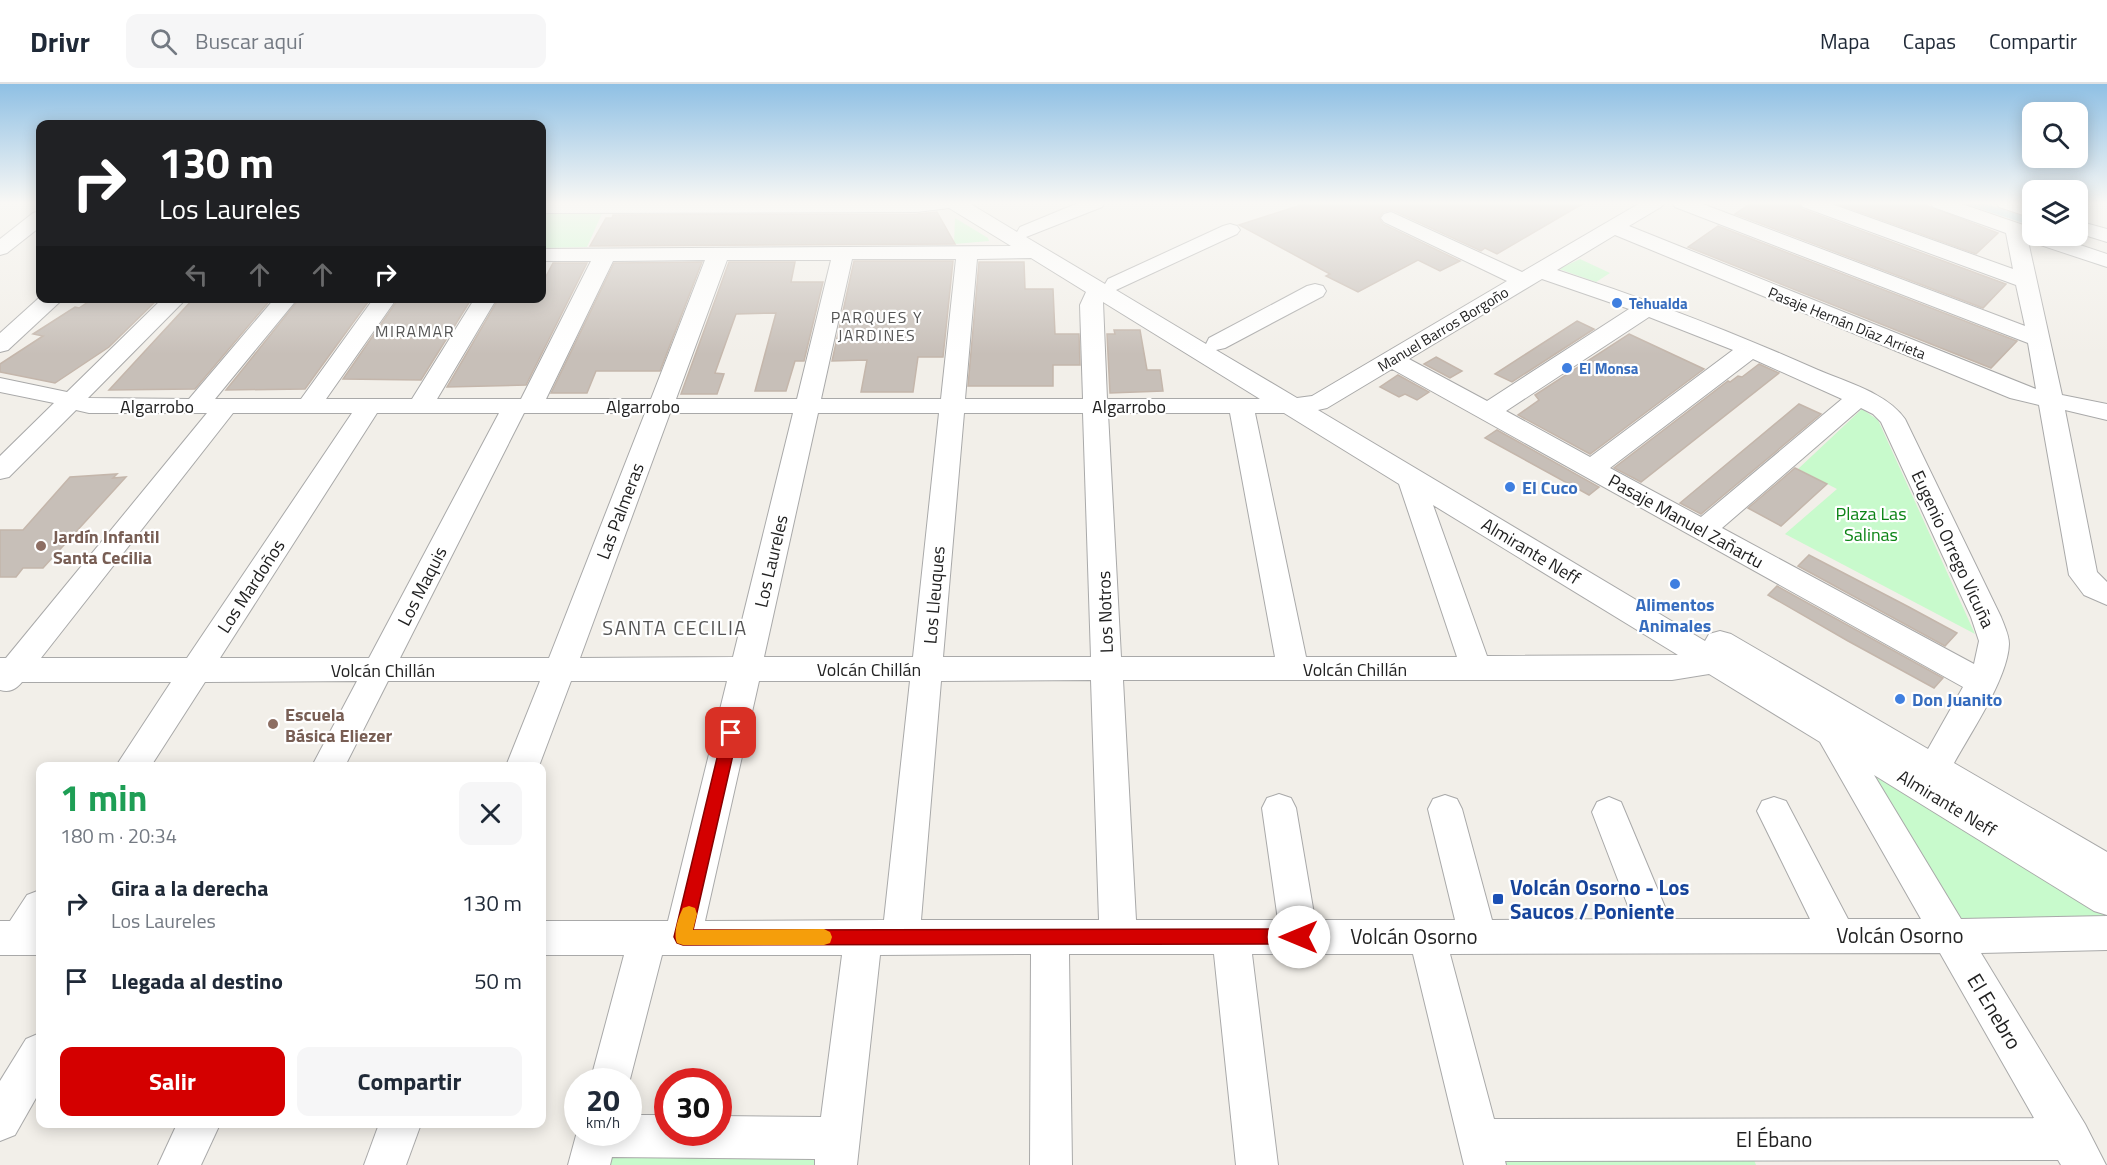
<!DOCTYPE html>
<html lang="es">
<meta charset="utf-8">
<style>
body{margin:0;font-family:"Titillium Web",sans-serif;background:#f6f6f7;color:#1f2937;height:100vh;display:flex;flex-direction:column;font-size:22px;white-space:nowrap}
*{box-sizing:border-box;margin:0}
p{font-size:20px;color:#747a83}
.icon{flex:none;width:33px;height:33px;fill:none;stroke:currentColor;stroke-width:2;stroke-linecap:round;stroke-linejoin:round}
.map{position:relative;flex:1;overflow:hidden}
.side{position:absolute;left:36px;top:678px;width:510px;height:366px;display:flex;flex-direction:column;background:#fff;border-radius:12px;box-shadow:0 3px 15px #0003}
.side>*{flex:none}
.hud{position:absolute;left:36px;top:36px;width:510px;height:183px;border-radius:12px;box-shadow:0 3px 15px #0003;background:#202124;color:#fff;overflow:hidden}
.controls{position:absolute;left:2022px;top:18px;display:grid;gap:12px}
.controls a{display:grid;place-items:center;width:66px;height:66px;border-radius:12px;background:#fff;box-shadow:0 3px 15px #0003;font-size:30px}
.speed{position:absolute;left:564px;top:984px;display:flex;gap:12px;font-size:30px;font-weight:700;text-align:center}
.speed>*{display:grid;place-content:center;width:78px;height:78px;border-radius:50%;background:#fff;box-shadow:0 3px 15px #0003;line-height:1}
.speed small{font-size:15px;font-weight:400}
.speed .limit{border:9px solid #d22;background:#fff;color:#111}
.pin{position:absolute;display:grid;place-items:center;width:51px;height:51px;color:#fff;margin:-26px;border-radius:12px;box-shadow:0 3px 9px #0006}
.me{position:absolute;width:66px;margin:-33px;rotate:270deg;stroke-linejoin:round;filter:drop-shadow(0 0 4px #0008)}
.turn{display:flex;align-items:center;gap:21px;height:126px;padding:0 24px;font-size:27px}
.turn .icon{width:78px;height:78px;stroke-width:2.5}
.turn b{display:block;font-size:42px;line-height:51px}
.lanes{display:flex;align-items:center;height:57px;padding:0 24px;background:#0003;justify-content:center;gap:30px;direction:ltr}
.lanes .off{opacity:.35}
.round{display:grid;place-items:center;flex:none;width:63px;height:63px;border-radius:12px;background:#f6f6f7}
.head{display:flex;align-items:center;justify-content:space-between;height:102px;padding:0 24px}
h1{font-size:36px;font-weight:700;line-height:45px;color:#1e9e55}
.cta{display:flex;gap:12px;margin-top:auto;padding:12px 24px}
.cta a{flex:1;height:69px;border-radius:12px;background:#d40000;color:#fff;font-size:24px;font-weight:700;line-height:69px;text-align:center}
.cta a+a{background:#f6f6f7;color:#1f2937}
ul{padding:0;list-style:none}
li{display:flex;align-items:center;gap:18px;height:78px;padding:0 24px}
li div{flex:1}
li b{display:block;font-size:22px}
li em{font-style:normal}
header{display:flex;align-items:center;gap:36px;box-sizing:border-box;height:84px;padding:0 30px;background:#fff;border-bottom:2px solid #e0e1e3}
header strong{font-size:28px}
nav{display:flex;gap:33px;margin-inline-start:auto;font-size:21px}
.search{width:420px;height:54px;background:#f6f6f7;display:flex;align-items:center;gap:15px;box-sizing:border-box;padding:0 21px;border-radius:12px;color:#747a83;font-size:22px}
.map>svg:first-child{display:block}
.park{fill:#c8facc}
.water{fill:#aad3df}
.building{fill:#c7bfb8;stroke:#c4b6ab;stroke-width:1.5}
.lines{fill:none;stroke-linecap:round;stroke-linejoin:round}
.minor-casing{stroke:#a9a9a9;stroke-width:2}
.minor{fill:#fff;fill-rule:evenodd}
.route{fill:#d40000;stroke:#8a0000;stroke-width:1.5}
.slow{fill:#f59e0b}
.shop-dot{fill:#3f7fe0;stroke:#fff;stroke-width:2}
.education-dot{fill:#8d6e63;stroke:#fff;stroke-width:2}
.transit-dot{fill:#1a4fb4;stroke:#fff;stroke-width:2}
.labels{text-anchor:middle;dominant-baseline:central;stroke-width:4.5;stroke-linejoin:round;paint-order:stroke}
.far-shop-label{font-size:15px;font-weight:bold;fill:#366cbe;stroke:#fff;text-anchor:start}
.far-street-label{font-size:15px;fill:#222;stroke:#fff}
.far-neighbourhood-label{font-size:16px;letter-spacing:1.5px;fill:#555;stroke:#fff}
.street-label{font-size:18px;fill:#222;stroke:#fff}
.shop-label{font-size:18px;font-weight:bold;fill:#366cbe;stroke:#fff;text-anchor:start}
.park-label{font-size:18px;fill:#0c8416;stroke:#fff}
.education-label{font-size:18px;font-weight:bold;fill:#785e54;stroke:#fff;text-anchor:start}
.neighbourhood-label{font-size:20px;letter-spacing:1.5px;fill:#555;stroke:#fff}
.near-transit-label{font-size:21px;font-weight:bold;fill:#164399;stroke:#fff;text-anchor:start}
.near-street-label{font-size:21px;fill:#222;stroke:#fff}
</style>
<header>
<strong>Drivr</strong>
<div class="search"><svg class="icon" aria-label="search" viewBox="0 0 24 24"><circle cx="10" cy="10" r="6"/><path d="M15 15l6 6"/></svg>Buscar aquí</div>
<nav><a>Mapa</a><a>Capas</a><a>Compartir</a></nav>
</header>
<div class="map">
<svg width="2107" height="1081" viewBox="0 0 2107 1081">
<rect width="100%" height="100%" fill="#f2efe9"/>
<g class="park">
<path d="M604 125 587 163 542 164V126Z"/>
<path d="M955 134 988 154 989 157 954 160Z"/>
<path d="M1580 175 1610 189 1596 198 1559 185Z"/>
<path d="M1862 325 1878 336 1975 550 1785 450 1837 405 1798 385Z"/>
<path d="M1841 659 2107 821V840L1954 844Z"/>
<path d="M600 1054 834 1057 832 1081H593Z"/>
<path d="M1747 1058 1756 1081H1489L1483 1059Z"/>
</g>
<path class="water" d="M1963 119H1983L2032 135V142Z"/>
<g class="building">
<path d="M1307 119H1584L1497 170 1485 164 1481 167 1392 126 1383 128 1379 134 1383 140 1460 177 1440 187 1418 176 1358 208 1326 192 1330 190 1239 141Z"/>
<path d="M1751 119H1798L1802 125 2006 200 1983 224 1735 130Z"/>
<path d="M1835 119H1920L1998 149 1976 170Z"/>
<path d="M937 128 955 160 590 162 606 134H612L613 131 917 130Z"/>
<path d="M1718 142 2017 257 1991 284 1688 163Z"/>
<path d="M854 177H953L943 273H918L913 308H861L867 276 832 277Z"/>
<path d="M702 178 660 287H596L587 309H551L614 179Z"/>
<path d="M729 178H795L791 198H823L804 277H795L786 307H755L776 229 736 230 715 289 724 290 717 310H681Z"/>
<path d="M979 178H1024L1025 205H1053L1055 250H1079L1080 281H1053V302H968Z"/>
<path d="M553 179H587L526 301 447 303 499 214H542V200Z"/>
<path d="M94 214H159L109 263 55 299 0 288V280L43 252 33 250 75 223 79 224Z"/>
<path d="M194 214H272L195 305 109 306Z"/>
<path d="M300 214H371L305 305 226 306Z"/>
<path d="M399 214H472L421 296 343 295Z"/>
<path d="M1577 237 1594 245 1512 298 1495 290Z"/>
<path d="M1114 246H1140L1147 286H1160L1163 307 1110 309 1107 250H1115Z"/>
<path d="M1629 250 1704 285 1590 370 1518 331 1539 316 1535 311Z"/>
<path d="M1436 273 1462 287 1450 294 1424 280Z"/>
<path d="M1759 280 1779 289 1641 398 1614 384 1728 297 1730 298 1738 292 1742 293Z"/>
<path d="M1398 291 1429 308 1417 316 1405 310 1399 313 1380 303Z"/>
<path d="M1799 320 1821 330 1701 430 1680 419Z"/>
<path d="M1497 346 1599 403 1589 411 1485 354Z"/>
<path d="M1795 384 1827 400 1781 442 1748 424Z"/>
<path d="M117 390 113 394 126 393 43 484H23L16 493H0V446H23L70 393Z"/>
<path d="M1809 471 1907 522 1957 549 1945 562 1798 482Z"/>
<path d="M1777 502 1943 594 1934 604 1848 557 1768 511Z"/>
</g>
<g class="lines">
<defs>
<g id="minor">
<path d="M542 119H969L1017 148 1020 143 1078 119H1105L1102 123 1026 153 1105 200 1108 195 1223 142 1230 140 1237 142 1240 146 1237 150 1116 206 1206 260 1209 254 1307 202 1315 200 1323 202 1326 207 1323 212 1225 264 1216 266 1297 314 1312 312 1507 197 1384 138 1381 134 1384 130 1391 128 1522 188 1640 119H1664L1661 123 1629 142 2036 305 2028 259 1675 123 1672 119H1700L2025 242 2016 201 1803 123 1800 119H1829L2013 185 2006 149 1933 123 1930 119H1959L2032 144V152H2053L2107 170V183L2028 157 2062 311 2107 320V336L2065 326 2097 488 2107 498V521L2084 511 2069 491 2039 321 2010 314 1615 151 1557 186C1646 215 1733 248 1818 286 1846 298 1887 309 1905 335L2001 533C2004 541 2009 551 2009 560 2008 594 1971 648 1954 679L2107 768V831L2094 827 1874 691 1961 835 2107 832V866L1981 869 2085 1040 2106 1081H2061L2058 1076 1505 1077 1506 1081H1464L1413 870H1252L1278 1081H1236L1214 870H1069L1072 1081H1030L1031 870 880 871 857 1081H815V1075L612 1073 610 1081H568L578 1044V1048H628V1031H668V1048H718V1032L821 1033 842 871H662L628 1003V998H590L624 871H542V837H668L727 597H571L539 682H506L540 597H388L345 682H312L357 597 205 598 151 682H116L171 598H22C16 605 10 609 0 606V574H6L207 329H89L76 326 9 393 0 395V372L54 319 0 308V294L67 308 163 214H187L88 314 189 315 275 214H298L215 315H301L374 214H397L326 315H412L475 214H497L437 315H521L591 177H542V165L1011 162 949 124 917 128 542 129ZM1031 174 1086 208 1080 221 1083 315H965L977 175ZM852 175H956L941 315H821ZM705 176 651 315H546L613 177ZM727 176H831L797 315H676ZM1542 195 1629 225 1487 317 1409 275ZM1103 218 1260 315H1107ZM1649 233 1733 266 1590 373 1506 327ZM1753 275 1842 315 1701 433 1610 384ZM1392 285 1963 603 1928 665 1731 550 1720 547 1709 550 1705 557 1318 326 1327 324ZM1861 324 1873 330 1881 338 1971 533 1979 557 1974 580 1722 444ZM233 329H352L187 574H41ZM377 329H499L369 574H220ZM524 329H645L549 574H400ZM670 329H793L733 573 580 574ZM818 329H939L913 573H764ZM964 329H1083L1091 573H943ZM1108 329H1230L1275 573H1121ZM1255 329H1284L1399 400 1457 573H1306ZM1433 421 1678 571 1487 572ZM1709 590 1820 658 1921 835H1848L1786 717 1774 713 1762 717 1757 727 1810 835H1670L1621 718 1609 713 1597 718 1592 728 1633 835 1492 836 1462 725 1457 715 1445 711 1433 715 1428 725 1455 836H1315L1296 724 1291 714 1279 710 1267 714 1262 724 1278 836H1136L1123 596H1672ZM1091 596 1099 836H921L941 597ZM759 597H910L884 836 705 837ZM1940 869 2034 1034 1494 1035 1450 870Z"/>
<path d="M1996 119H2025L2032 121V134L1999 123Z"/>
<path d="M40 127V143L7 169 0 171V155L33 129Z"/>
<path d="M2078 137 2107 145V158L2078 149Z"/>
<path d="M40 213 64 214 8 266 0 268V249Z"/>
<path d="M40 806V871H0V837H10L27 811Z"/>
<path d="M40 949V1007L15 1051 0 1057V997L26 955Z"/>
<path d="M177 1040H220L201 1081H158Z"/>
<path d="M379 1040H421L406 1081H364Z"/>
</g>
</defs>
<use href="#minor" class="minor-casing"/>
<use href="#minor" class="minor"/>
</g>
<linearGradient id="sky" x2="0" y2="1"><stop stop-color="#8fc0e4"/><stop offset="0.44" stop-color="#f9f8f5"/><stop offset="1" stop-color="#f9f8f5" stop-opacity="0"/></linearGradient>
<rect width="2107" height="270" fill="url(#sky)"/>
<path class="route" d="M731 643 736 645 738 649 693 846 1299 845 1305 847 1308 853 1305 858 1299 860 683 861 677 859 674 853 723 649 725 645Z"/>
<path class="slow" d="M689 822 695 824 697 830 693 846 824 845 830 848 832 853 830 859 824 861H683L677 859C673 849 678 834 683 824Z"/>
<g class="shop-dot">
<circle cx="1617" cy="219" r="6"/>
<circle cx="1567" cy="284" r="6"/>
<circle cx="1510" cy="403" r="6"/>
<circle cx="1675" cy="500" r="6"/>
<circle cx="1900" cy="615" r="6"/>
</g>
<g class="education-dot">
<circle cx="41" cy="462" r="6"/>
<circle cx="273" cy="640" r="6"/>
</g>
<rect class="transit-dot" x="1492" y="809" width="12" height="12" rx="3"/>
<g class="labels">
<g class="far-shop-label">
<text x="1629" y="219">Tehualda</text>
<text x="1579" y="284">El Monsa</text>
</g>
<g class="far-street-label">
<text transform="translate(1847 239) rotate(22)">Pasaje Hernán Díaz Arrieta</text>
<text transform="translate(1443 245) rotate(-31)">Manuel Barros Borgoño</text>
</g>
<g class="far-neighbourhood-label">
<text x="877" y="233">PARQUES Y<tspan x="877" dy="18">JARDINES</tspan></text>
<text x="415" y="247">MIRAMAR</text>
</g>
<g class="street-label">
<text x="157" y="322">Algarrobo</text>
<text x="643" y="322">Algarrobo</text>
<text x="1129" y="322">Algarrobo</text>
<text transform="translate(620 427) rotate(-69)">Las Palmeras</text>
<text transform="translate(1686 437) rotate(29)">Pasaje Manuel Zañartu</text>
<text transform="translate(1953 465) rotate(65)">Eugenio Orrego Vicuña</text>
<text transform="translate(1531 467) rotate(31)">Almirante Neff</text>
<text transform="translate(771 477) rotate(-77)">Los Laureles</text>
<text transform="translate(251 502) rotate(-57)">Los Mardoños</text>
<text transform="translate(422 502) rotate(-63)">Los Maquis</text>
<text transform="translate(934 511) rotate(-85)">Los Lleuques</text>
<text transform="translate(1105 528) rotate(-92)">Los Notros</text>
<text x="869" y="585">Volcán Chillán</text>
<text x="1355" y="585">Volcán Chillán</text>
<text x="383" y="586">Volcán Chillán</text>
<text transform="translate(1947 719) rotate(31)">Almirante Neff</text>
</g>
<g class="shop-label">
<text x="1522" y="403">El Cuco</text>
<text x="1675" y="520" text-anchor="middle">Alimentos<tspan x="1675" dy="21">Animales</tspan></text>
<text x="1912" y="615">Don Juanito</text>
</g>
<g class="park-label">
<text x="1871" y="429">Plaza Las<tspan x="1871" dy="21">Salinas</tspan></text>
</g>
<g class="education-label">
<text x="53" y="452">Jardín Infantil<tspan x="53" dy="21">Santa Cecilia</tspan></text>
<text x="285" y="630">Escuela<tspan x="285" dy="21">Básica Eliezer</tspan></text>
</g>
<g class="neighbourhood-label">
<text x="675" y="543">SANTA CECILIA</text>
</g>
<g class="near-transit-label">
<text x="1510" y="803">Volcán Osorno - Los<tspan x="1510" dy="24">Saucos / Poniente</tspan></text>
</g>
<g class="near-street-label">
<text x="1900" y="851">Volcán Osorno</text>
<text x="1414" y="852">Volcán Osorno</text>
<text transform="translate(1995 927) rotate(59)">El Enebro</text>
<text x="1774" y="1055">El Ébano</text>
</g>
</g>
</svg>
<div class="controls">
<a><svg class="icon" aria-label="search" viewBox="0 0 24 24"><circle cx="10" cy="10" r="6"/><path d="M15 15l6 6"/></svg></a>
<a><svg class="icon" aria-label="layers" viewBox="0 0 24 24"><path d="M12 4l9 5-9 5-9-5zM3 14l9 5 9-5"/></svg></a>
</div>
<div class="speed"><div>20<small>km/h</small></div><div class="limit">30</div></div>
<div class="pin" style="left:731px;top:649px;background:#d93025"><svg class="icon" aria-label="arrive" viewBox="0 0 24 24"><path d="M6 21V4h12l-3 4 3 4H6"/></svg></div>
<svg class="me" style="left:1299px;top:853px" viewBox="-20 -20 40 40"><circle r="19" fill="#fff"/><path d="M0-13L10 11 0 6-10 11z" fill="#d40000"/></svg>
<div class="hud">
<div class="turn"><svg class="icon" aria-label="right" viewBox="0 0 24 24"><path d="M7 20v-9h11M14 6l5 5-5 5"/></svg><div><b>130 m</b>Los Laureles</div></div>
<div class="lanes"><svg class="icon off" aria-label="left" viewBox="0 0 24 24"><path d="M17 20v-9H6M10 6l-5 5 5 5"/></svg><svg class="icon off" aria-label="ahead" viewBox="0 0 24 24"><path d="M12 20V5M6 11l6-6 6 6"/></svg><svg class="icon off" aria-label="ahead" viewBox="0 0 24 24"><path d="M12 20V5M6 11l6-6 6 6"/></svg><svg class="icon" aria-label="right" viewBox="0 0 24 24"><path d="M7 20v-9h11M14 6l5 5-5 5"/></svg></div>
</div>
<section class="side">
<div class="head"><div><h1>1 min</h1><p>180 m · 20:34</p></div><a class="round"><svg class="icon" aria-label="close" viewBox="0 0 24 24"><path d="M6 6l12 12M18 6L6 18"/></svg></a></div>
<ul>
<li><svg class="icon" aria-label="right" viewBox="0 0 24 24"><path d="M7 20v-9h11M14 6l5 5-5 5"/></svg><div><b>Gira a la derecha</b><p>Los Laureles</p></div><em>130 m</em></li>
<li><svg class="icon" aria-label="arrive" viewBox="0 0 24 24"><path d="M6 21V4h12l-3 4 3 4H6"/></svg><div><b>Llegada al destino</b></div><em>50 m</em></li>
</ul>
<div class="cta"><a>Salir</a><a>Compartir</a></div>
</section>
</div>
